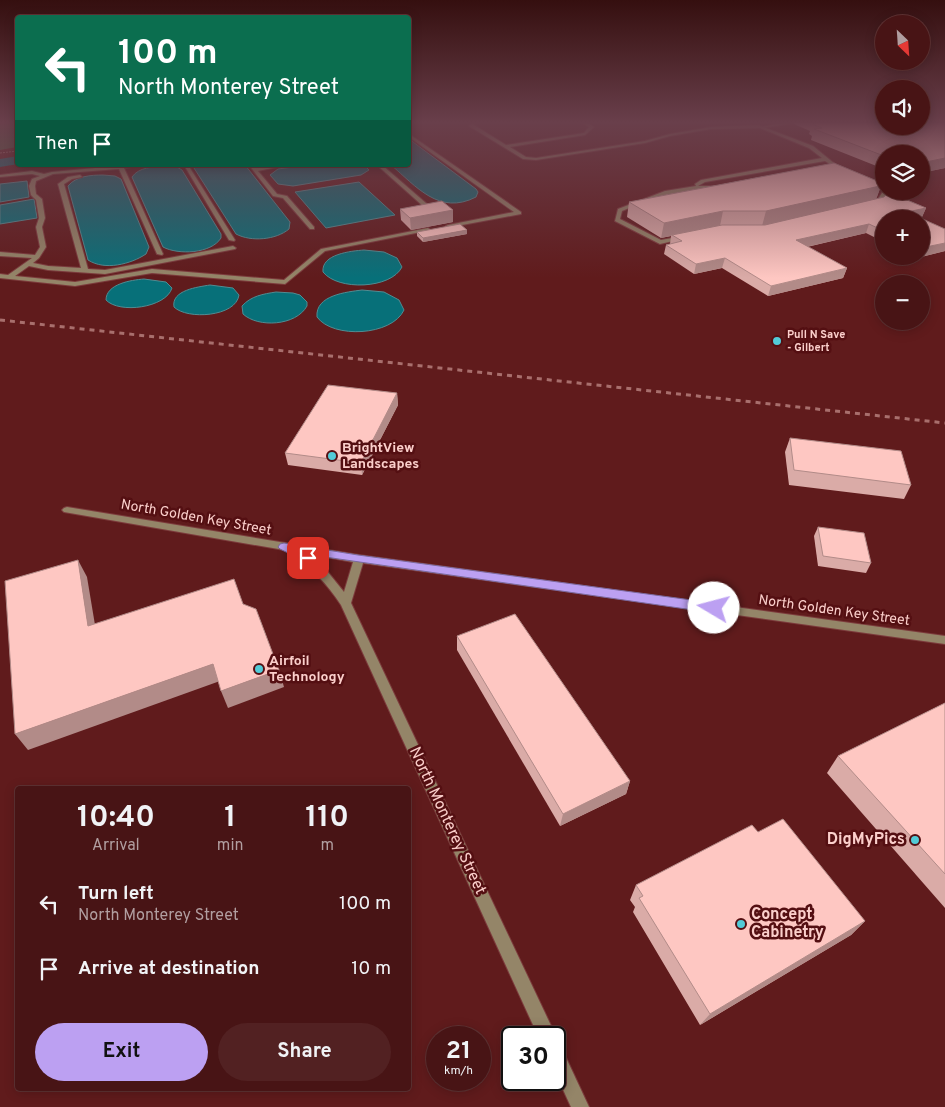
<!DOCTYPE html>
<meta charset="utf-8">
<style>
body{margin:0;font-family:Overpass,sans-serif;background:#522122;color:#f1f3f6;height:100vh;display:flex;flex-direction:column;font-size:19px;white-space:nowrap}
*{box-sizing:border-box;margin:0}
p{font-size:16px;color:#b19ea0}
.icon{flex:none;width:28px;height:28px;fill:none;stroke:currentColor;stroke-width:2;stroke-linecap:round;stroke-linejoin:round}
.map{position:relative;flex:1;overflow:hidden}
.sheet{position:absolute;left:15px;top:786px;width:396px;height:305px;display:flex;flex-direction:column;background:#481415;border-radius:5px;box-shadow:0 2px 12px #0003,0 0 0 1px #603334}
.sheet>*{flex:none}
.banner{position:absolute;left:15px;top:15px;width:396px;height:152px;border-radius:5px;box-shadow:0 2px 12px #0003,0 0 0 1px #603334;background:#0b6e4f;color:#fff;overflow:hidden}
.needle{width:32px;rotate:155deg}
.tools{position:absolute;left:875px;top:15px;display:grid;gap:10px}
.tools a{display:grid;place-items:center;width:55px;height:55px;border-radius:50%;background:#481415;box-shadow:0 2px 12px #0003,0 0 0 1px #603334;font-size:25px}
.speed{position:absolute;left:426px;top:1026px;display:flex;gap:10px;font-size:25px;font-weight:700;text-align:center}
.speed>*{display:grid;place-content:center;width:65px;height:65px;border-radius:50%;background:#481415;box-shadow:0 2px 12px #0003,0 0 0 1px #603334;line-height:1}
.speed small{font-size:12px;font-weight:400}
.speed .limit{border:2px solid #111;border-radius:8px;background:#fff;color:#111}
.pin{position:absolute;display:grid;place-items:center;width:42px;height:42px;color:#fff;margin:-21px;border-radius:10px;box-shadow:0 2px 8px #0006}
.me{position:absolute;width:55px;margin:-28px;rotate:278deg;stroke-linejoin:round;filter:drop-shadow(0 0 4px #0008)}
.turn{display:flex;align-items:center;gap:18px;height:105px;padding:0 20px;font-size:22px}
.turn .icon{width:65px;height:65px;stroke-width:2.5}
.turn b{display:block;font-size:35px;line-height:42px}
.then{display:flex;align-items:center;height:48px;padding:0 20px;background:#0003;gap:10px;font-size:19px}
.eta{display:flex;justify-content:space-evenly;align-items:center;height:85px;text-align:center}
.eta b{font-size:30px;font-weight:700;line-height:35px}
.button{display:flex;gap:10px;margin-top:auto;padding:10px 20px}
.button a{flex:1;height:58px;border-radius:30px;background:#bca0f2;color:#111;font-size:20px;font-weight:700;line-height:58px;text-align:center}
.button a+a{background:#522122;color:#f1f3f6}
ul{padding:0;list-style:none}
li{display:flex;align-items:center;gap:15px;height:65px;padding:0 20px}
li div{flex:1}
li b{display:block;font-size:19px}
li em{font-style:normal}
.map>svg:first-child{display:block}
.green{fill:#446a44}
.water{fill:#077079;stroke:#508c92}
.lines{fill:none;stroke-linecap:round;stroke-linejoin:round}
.canal{fill:#077079;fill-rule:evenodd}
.service-casing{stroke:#7c3b3c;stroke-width:2}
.minor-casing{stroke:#7c3b3c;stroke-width:2}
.path{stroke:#ac7472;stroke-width:1;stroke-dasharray:2 1;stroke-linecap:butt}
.service{fill:#948568;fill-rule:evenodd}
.minor{fill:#948568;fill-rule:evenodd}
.rail{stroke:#a86f6d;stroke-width:3;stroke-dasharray:5 5;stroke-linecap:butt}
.wall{fill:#daaba7}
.shaded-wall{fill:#b28b88}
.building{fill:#fec7c2;stroke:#b28b88}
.route{fill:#bca0f2;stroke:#7a689d}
.poi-dot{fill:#52cbd7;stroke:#540f12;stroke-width:2}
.labels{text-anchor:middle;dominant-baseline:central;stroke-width:5;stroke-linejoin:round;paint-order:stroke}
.far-poi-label{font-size:11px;font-weight:bold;fill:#fbcfcb;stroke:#540f12;text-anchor:start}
.poi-label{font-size:14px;font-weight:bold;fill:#fbcfcb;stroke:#540f12;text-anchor:start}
.street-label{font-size:14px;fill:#fbcfcb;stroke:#540f12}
.near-street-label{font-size:16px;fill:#fbcfcb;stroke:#540f12}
.near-poi-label{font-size:16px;font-weight:bold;fill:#fbcfcb;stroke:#540f12;text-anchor:end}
</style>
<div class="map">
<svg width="945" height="1107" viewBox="0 0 945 1107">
<rect width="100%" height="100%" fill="#601b1c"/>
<path class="green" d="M0 123H17V147L0 150Z"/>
<g class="water">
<path d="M409 139 476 189 478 192 476 197C439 216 416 186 391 165H409Z"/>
<path d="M195 165H245L290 222 289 229C276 240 251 242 236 234L194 168Z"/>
<path d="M308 165H364L369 170 361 175 293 186 278 184 270 175 278 169Z"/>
<path d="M164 166 177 167 182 170 221 234V238C211 254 178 255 163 247L132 177C139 167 153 167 164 166Z"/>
<path d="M103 175 115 176 121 179 149 247 146 254C131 264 105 271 88 260L87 256 68 186C76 176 91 175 103 175Z"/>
<path d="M27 181 29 197 0 202V184Z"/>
<path d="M359 182 395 215 326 228 295 192Z"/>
<path d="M34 199 37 218 0 224V205Z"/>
<path d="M364 250 384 252 397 258 402 267C391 289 338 291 323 272 321 254 351 251 364 250Z"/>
<path d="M144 279 166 282 172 288C166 308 119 314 106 300 106 284 131 280 144 279Z"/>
<path d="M210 285 233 288 239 295C236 317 187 320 174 307 171 290 198 287 210 285Z"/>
<path d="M362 290 384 292 399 300 404 310C392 336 333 339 317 317 315 295 347 292 362 290Z"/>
<path d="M276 292 293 293 300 295 307 302V306C296 326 258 328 243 314L242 306C251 296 263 294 276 292Z"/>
</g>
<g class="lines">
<path class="canal" d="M18 156V164L0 167V159Z"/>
<defs>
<g id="service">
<path d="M471 123H475L474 125 506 145 584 133 589 127 583 123H588L594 127 585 135 510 147 526 157 536 158 645 141 670 134 711 127 758 125 813 146 835 164 844 169 840 170 825 161 705 182 698 186H717L720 188 717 190C680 189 655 196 622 211L620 219 661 240 683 236 686 238 660 244 615 221 618 209 665 191 696 186 695 184 701 180 822 158 809 148 760 128 711 129 670 136 645 143 536 160 523 159 469 126Z"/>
<path d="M409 134 521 212V214L446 228V226L448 225 514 212 409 137Z"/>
<path d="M128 165H147L124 168 163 254 162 255 157 254 119 169 53 174 36 181 35 186 36 194 42 199 45 218 42 227 46 247 39 258 33 263 48 266 81 268 58 184 68 177 80 175 82 177 72 179 64 184 88 269 105 270 233 246 236 248 235 249 105 274 48 270 29 266 15 276 75 282 152 269 284 280 321 249 428 228 431 230 325 251 285 284 152 273 75 286 0 278V274L8 275 32 258 0 256V252L35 255 40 247 36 227 39 218 36 200 31 195 29 186 32 179 40 176 32 174 0 177V175L32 171 44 174 52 172Z"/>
<path d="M184 165H188L235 240 234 241 229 240Z"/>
<path d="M249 165H254L256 168 287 165 258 171 277 194 287 196 314 227V229H310L283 198 273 196Z"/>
<path d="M377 165H382L427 204V206H423Z"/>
<path d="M884 190 888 191 880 204 869 206V204L876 202Z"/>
</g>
<g id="minor">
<path d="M783 123H793L763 128 761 127Z"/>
<path d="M67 507 359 555 945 636V644L363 563 351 603 554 1032 556 1038 555 1041V1038H539L341 605C327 584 312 567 290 554V551L64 512 62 510 64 508ZM304 553 353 562 344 592 327 571Z"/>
<path d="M555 1045 561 1047 589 1107H571L555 1072Z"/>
</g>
</defs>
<use href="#service" class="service-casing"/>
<use href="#minor" class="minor-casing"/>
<path class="path" d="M0 153 18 151"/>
<use href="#service" class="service"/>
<use href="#minor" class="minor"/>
<path class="rail" d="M0 320 945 423"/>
</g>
<g class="wall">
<path d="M794 123H945V168L921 173V154H884V169L811 140 812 136 809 134 810 131 794 124Z"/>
<path d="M834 163 882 183 876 199 884 197 888 192 926 208 922 217 919 218 945 229V251L917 258 914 256H921V219H884V242L866 233 807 247 847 268 843 278 768 296 722 268 694 274 664 254 666 245 670 244 671 236 661 238 627 217 629 202Z"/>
<path d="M400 209 453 210V222L411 230 401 220Z"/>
<path d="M417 232 467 234 423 242 417 236Z"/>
<path d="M397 393 398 405 362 475 288 465 285 453Z"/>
<path d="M790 438 911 485 904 499 789 485 785 452Z"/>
<path d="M818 527 871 563 866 573 818 566 814 536Z"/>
<path d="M457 636 630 781 626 794 560 826 457 650Z"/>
<path d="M945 703V908L827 773 838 756Z"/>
<path d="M758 832 865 921 851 935 700 1025 633 912 635 907 630 900 636 885Z"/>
</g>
<g class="shaded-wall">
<path d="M945 158V168L921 173V163Z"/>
<path d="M882 183 877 197 875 200 762 226 766 211Z"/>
<path d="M926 208 922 217 914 219 907 212Z"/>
<path d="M453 210V222L411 230 410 218Z"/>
<path d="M723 211 720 226 672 235 671 236 661 238 664 223Z"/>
<path d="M869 224 866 233 793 250 796 240Z"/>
<path d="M467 230V234L423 242V238Z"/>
<path d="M945 243V251L917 258 918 256H921V248Z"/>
<path d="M725 258 722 268 694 274 696 264Z"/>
<path d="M847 268 843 278 768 296 771 286Z"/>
<path d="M397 393 398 405 362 475 361 463Z"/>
<path d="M78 560 87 577 98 643 88 626Z"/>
<path d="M213 664 220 681 28 750 15 734Z"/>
<path d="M279 670 284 687 228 708 221 691Z"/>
<path d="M630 781 626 794 560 826 563 814Z"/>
<path d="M865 921 851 935 700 1025 710 1014Z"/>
</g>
<g class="building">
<path d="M819 123H884V126H921V123H945V158L921 163V154H884V156L814 129 822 128 812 124Z"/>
<path d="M834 163 882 183 880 186 766 211H723L664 223 629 202Z"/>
<path d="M888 192 926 208 907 212 945 229V243L921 248V219H884V231L869 224 796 240 847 268 771 286 725 258 696 264 666 245 682 241 672 235 722 225H765L884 197Z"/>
<path d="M442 201 453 210 410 218 400 209Z"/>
<path d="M460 224 467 230 423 238 417 232Z"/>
<path d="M328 385 397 393 361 463 285 453Z"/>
<path d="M790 438 901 451 911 485 794 470Z"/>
<path d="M818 527 864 533 871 563 823 556Z"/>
<path d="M78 560 88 626 234 579 243 604 256 609 279 670 221 691 213 664 15 734 5 581Z"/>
<path d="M515 614 630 781 563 814 457 636Z"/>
<path d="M945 703V874L838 756Z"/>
<path d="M783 819 865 921 710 1014 639 898 643 896 636 885 752 825 758 832Z"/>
</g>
<linearGradient id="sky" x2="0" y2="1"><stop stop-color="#350f0f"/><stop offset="0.44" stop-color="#693f4b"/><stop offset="1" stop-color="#693f4b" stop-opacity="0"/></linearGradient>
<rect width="945" height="278" fill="url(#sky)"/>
<path class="route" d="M284 543 358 555 714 603 718 605 720 608 718 611 714 613 311 555 313 558 308 563 280 549 278 547 280 544Z"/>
<g class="poi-dot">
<circle cx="777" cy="341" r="5"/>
<circle cx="332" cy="456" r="5"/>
<circle cx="259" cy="669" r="5"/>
<circle cx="915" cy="840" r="5"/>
<circle cx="741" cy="924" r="5"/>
</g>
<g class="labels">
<g class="far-poi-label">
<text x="787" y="335">Pull N Save<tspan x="787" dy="13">- Gilbert</tspan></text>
</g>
<g class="poi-label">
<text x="342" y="448">BrightView<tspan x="342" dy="16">Landscapes</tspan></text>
<text x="269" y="661">Airfoil<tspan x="269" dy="16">Technology</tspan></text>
</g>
<g class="street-label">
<text transform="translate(196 518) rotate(10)">North Golden Key Street</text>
<text transform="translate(834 611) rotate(8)">North Golden Key Street</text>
</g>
<g class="near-street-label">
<text transform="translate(447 821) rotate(65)">North Monterey Street</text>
</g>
<g class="near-poi-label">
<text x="905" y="840">DigMyPics</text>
<text x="751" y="915" text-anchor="start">Concept<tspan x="751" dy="18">Cabinetry</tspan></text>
</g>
</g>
</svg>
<div class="tools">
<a><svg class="needle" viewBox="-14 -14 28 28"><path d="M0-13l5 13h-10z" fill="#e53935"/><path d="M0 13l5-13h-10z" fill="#b19ea0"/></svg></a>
<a><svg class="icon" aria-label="sound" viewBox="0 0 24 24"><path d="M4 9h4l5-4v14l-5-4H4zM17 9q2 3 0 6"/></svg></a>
<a><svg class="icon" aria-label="layers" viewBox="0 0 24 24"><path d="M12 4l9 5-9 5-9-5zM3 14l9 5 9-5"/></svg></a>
<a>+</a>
<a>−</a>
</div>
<div class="speed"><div>21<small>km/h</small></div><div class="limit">30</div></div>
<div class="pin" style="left:308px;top:558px;background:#d93025"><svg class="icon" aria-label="arrive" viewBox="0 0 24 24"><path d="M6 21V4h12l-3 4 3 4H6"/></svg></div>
<svg class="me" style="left:714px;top:608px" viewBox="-20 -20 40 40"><circle r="19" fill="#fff"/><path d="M0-13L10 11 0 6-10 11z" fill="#bca0f2"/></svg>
<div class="banner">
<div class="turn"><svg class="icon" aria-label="left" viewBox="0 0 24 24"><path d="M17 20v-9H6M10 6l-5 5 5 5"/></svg><div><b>100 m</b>North Monterey Street</div></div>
<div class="then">Then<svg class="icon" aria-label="arrive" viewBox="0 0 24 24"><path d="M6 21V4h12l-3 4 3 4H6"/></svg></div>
</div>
<section class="sheet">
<div class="eta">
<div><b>10:40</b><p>Arrival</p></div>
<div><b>1</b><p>min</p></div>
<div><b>110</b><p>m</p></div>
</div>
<ul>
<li><svg class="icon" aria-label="left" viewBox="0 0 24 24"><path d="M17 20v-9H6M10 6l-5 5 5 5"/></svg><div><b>Turn left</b><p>North Monterey Street</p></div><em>100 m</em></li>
<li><svg class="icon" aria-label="arrive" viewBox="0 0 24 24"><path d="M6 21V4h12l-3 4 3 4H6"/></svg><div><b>Arrive at destination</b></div><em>10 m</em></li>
</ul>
<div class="button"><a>Exit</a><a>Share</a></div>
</section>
</div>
